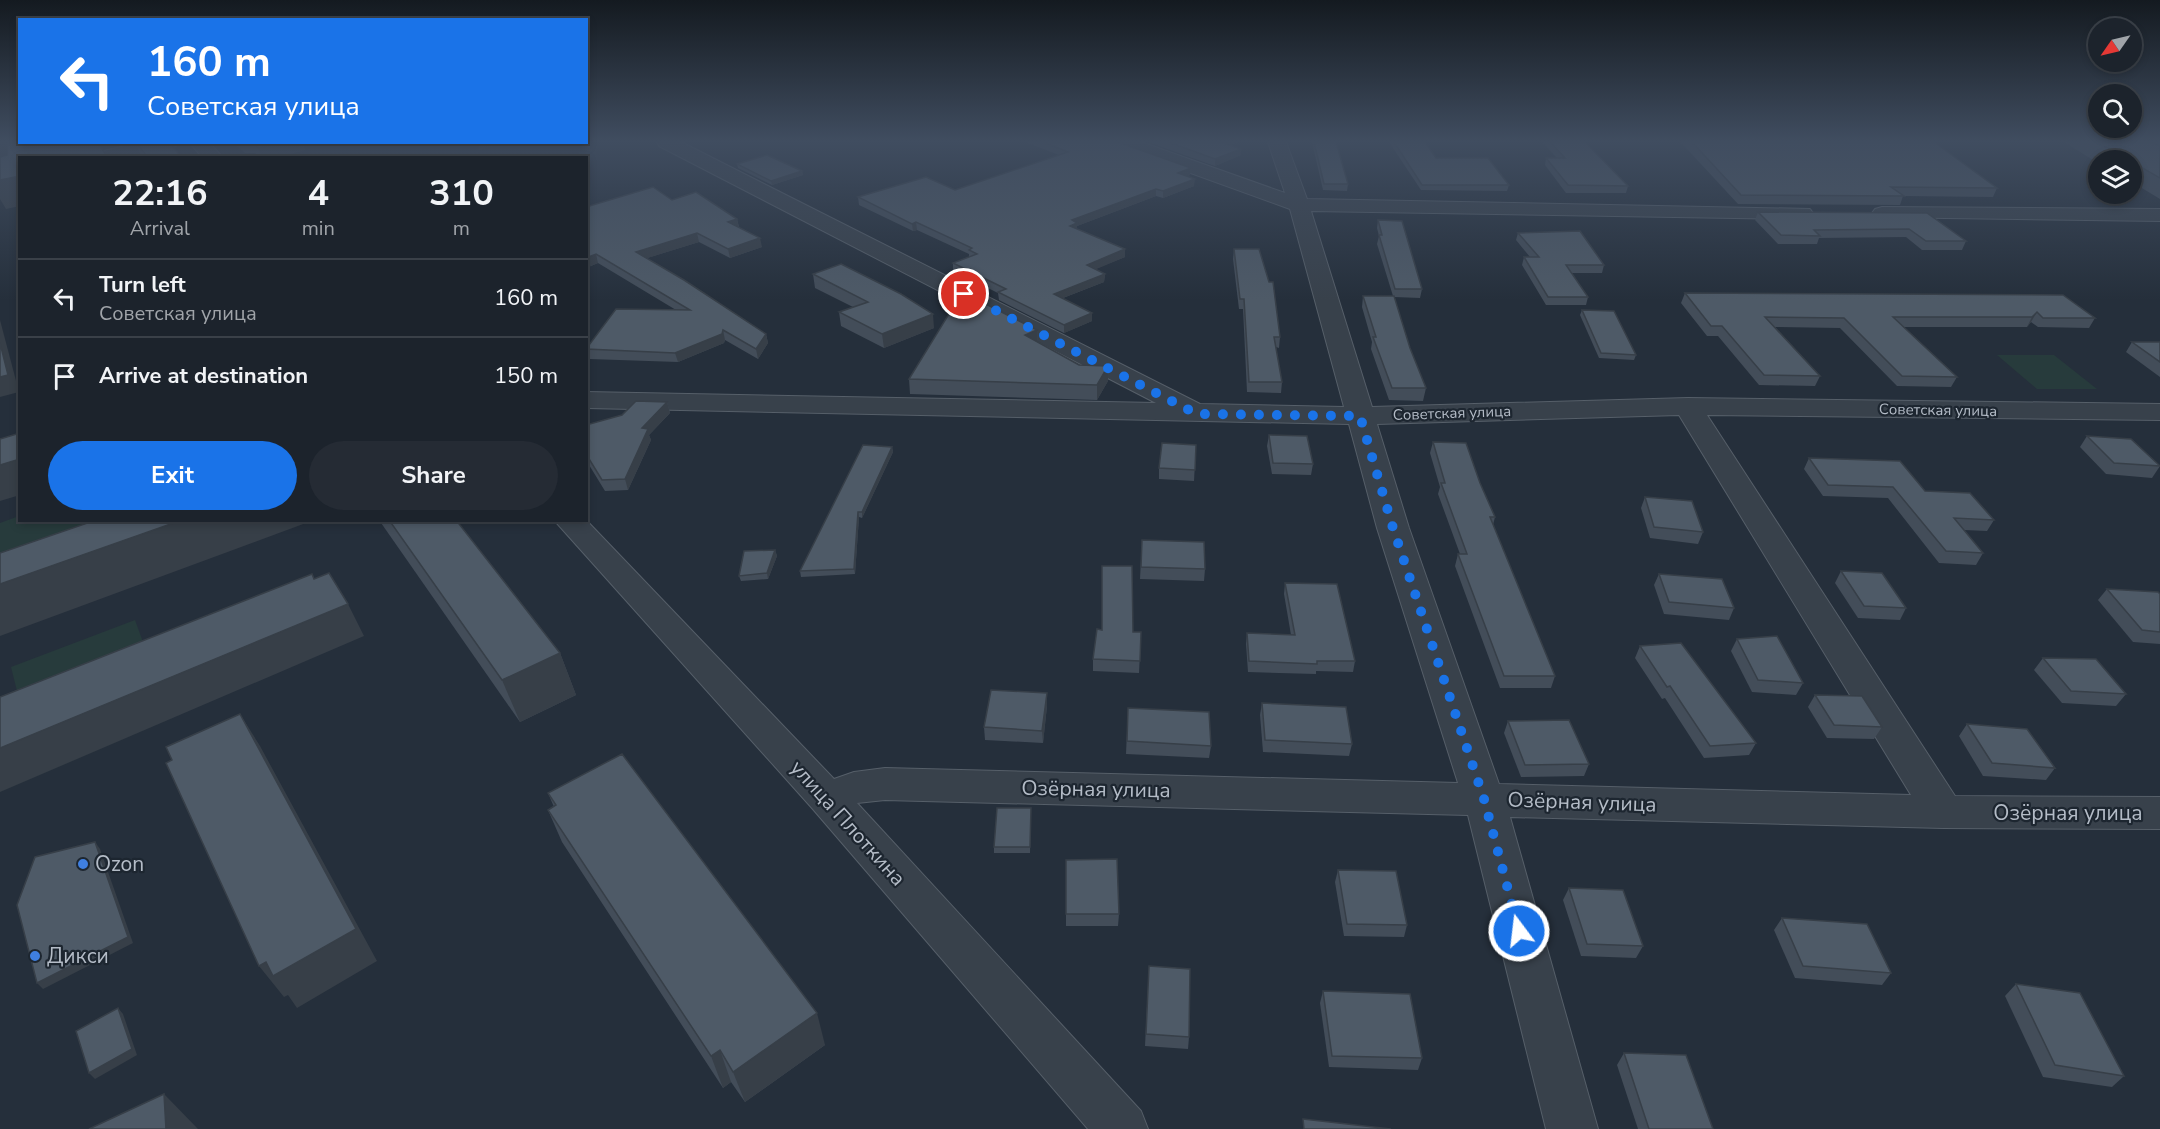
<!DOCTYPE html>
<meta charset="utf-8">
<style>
body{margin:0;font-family:"Nunito Sans",sans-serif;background:#252b34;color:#f1f3f6;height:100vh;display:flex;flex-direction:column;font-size:22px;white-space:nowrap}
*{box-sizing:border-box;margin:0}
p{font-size:20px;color:#a0a4a9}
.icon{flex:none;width:33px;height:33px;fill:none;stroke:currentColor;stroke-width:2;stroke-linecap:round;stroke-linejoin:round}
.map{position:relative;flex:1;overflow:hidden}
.drawer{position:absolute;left:18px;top:156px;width:570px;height:366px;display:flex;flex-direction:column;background:#1c232c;border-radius:0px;box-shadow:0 3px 9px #0003,0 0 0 2px #3a4048}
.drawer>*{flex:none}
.top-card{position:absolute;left:18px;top:18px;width:570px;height:126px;border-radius:0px;box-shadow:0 3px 9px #0003,0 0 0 2px #3a4048;background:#1a73e8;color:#fff;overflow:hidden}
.needle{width:39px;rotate:236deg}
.tools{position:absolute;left:2088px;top:18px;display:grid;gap:12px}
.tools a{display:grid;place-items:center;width:54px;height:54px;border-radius:50%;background:#1c232c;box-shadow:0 3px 9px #0003,0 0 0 2px #3a4048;font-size:30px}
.pin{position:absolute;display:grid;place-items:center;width:51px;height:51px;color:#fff;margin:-26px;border:3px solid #fff;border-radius:50%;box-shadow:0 2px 6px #0007}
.me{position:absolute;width:66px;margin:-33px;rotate:345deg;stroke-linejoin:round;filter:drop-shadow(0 0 4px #0008)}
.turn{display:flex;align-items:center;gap:21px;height:126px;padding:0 30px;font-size:27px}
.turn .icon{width:78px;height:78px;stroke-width:2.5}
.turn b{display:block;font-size:42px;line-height:51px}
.eta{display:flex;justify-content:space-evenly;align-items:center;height:102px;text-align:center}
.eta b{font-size:36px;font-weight:700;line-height:42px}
.button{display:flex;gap:12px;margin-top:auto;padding:12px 30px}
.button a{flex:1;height:69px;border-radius:36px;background:#1a73e8;color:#fff;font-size:24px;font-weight:700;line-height:69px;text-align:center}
.button a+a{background:#252b34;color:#f1f3f6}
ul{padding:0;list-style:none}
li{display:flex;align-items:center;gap:18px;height:78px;padding:0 30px;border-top:2px solid #3a4048}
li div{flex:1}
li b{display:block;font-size:22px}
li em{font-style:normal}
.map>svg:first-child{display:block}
.green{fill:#273b3c}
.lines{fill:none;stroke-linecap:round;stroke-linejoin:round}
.minor-casing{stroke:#565f69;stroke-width:2}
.minor{fill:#38414b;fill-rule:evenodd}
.wall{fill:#434d59}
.shaded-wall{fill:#373f48}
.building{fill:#4e5a67;stroke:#373f48;stroke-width:1.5}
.route{stroke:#1a73e8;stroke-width:10;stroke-dasharray:0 18}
.shop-dot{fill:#3f7fe0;stroke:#1d2630;stroke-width:2}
.labels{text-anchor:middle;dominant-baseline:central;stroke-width:4.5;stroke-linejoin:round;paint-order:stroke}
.far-street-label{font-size:15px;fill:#b4bcc7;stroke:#1d2630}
.near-street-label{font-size:21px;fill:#b4bcc7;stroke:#1d2630}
.near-poi-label{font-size:21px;fill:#b4bcc7;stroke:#1d2630;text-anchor:start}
</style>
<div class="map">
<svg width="2160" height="1129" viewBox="0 0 2160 1129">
<rect width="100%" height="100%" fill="#252f3b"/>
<g class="green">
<path d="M1997 355H2054L2097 389H2037Z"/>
<path d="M19 516 20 520 197 521 0 590V523Z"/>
<path d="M135 620 143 642 17 691 11 667Z"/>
</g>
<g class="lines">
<defs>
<g id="minor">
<path d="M142 142H178L176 146 125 158H89L91 154Z"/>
<path d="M189 142H209L223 158H203Z"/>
<path d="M657 142H681L1200 404 1344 407 1290 209 1116 146 1114 142H1141L1285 193 1268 142H1286L1307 199 1810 209 1813 213 1810 217 1803 219 1311 211 1372 407 1688 398 2160 404V420L1707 415 1955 796 2160 797V829L1943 828 1510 817 1598 1129H1546L1468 815 885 800 857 803 1141 1111 1148 1129H1088L812 808 554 520H586L834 779 854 772 885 768 1458 783 1377 528 1349 424 586 408V392L1156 403 659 146ZM1679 415 1911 795 1499 784 1409 528 1377 424Z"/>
<path d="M1882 207 2160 209V221L1875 217 1872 213 1875 209Z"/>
</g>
</defs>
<use href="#minor" class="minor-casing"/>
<use href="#minor" class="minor"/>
</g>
<g class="wall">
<path d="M135 142H169L182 158H142Z"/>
<path d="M232 142H302L305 150 273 158H260L255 153H245Z"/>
<path d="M1025 142H1118L1191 168 1190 175 1187 176 1194 186 1163 198 1156 196 1077 226V229L1125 249V257L1095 269 1105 274 1104 282 1063 298 1092 321 1064 333 999 300 998 293 953 271V263L969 257V254L917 230 913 231 859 205 858 197 955 190 1059 155Z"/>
<path d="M1148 142H1239L1229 145 1241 149V155L1215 166Z"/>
<path d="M1312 142H1336L1348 184 1347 191 1323 190Z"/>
<path d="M1389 142H1425L1436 158 1509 185 1507 191 1421 190Z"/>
<path d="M1542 142H1585L1628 186 1626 193H1566L1545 165 1546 158H1557Z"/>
<path d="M1680 142H1934L1997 188 1993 197 1903 196 1900 205 1738 204 1688 150Z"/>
<path d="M2064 142H2160V199L2132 182V160H2098V163Z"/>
<path d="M737 164 802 171 803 175 772 185 738 168Z"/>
<path d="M672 200 737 219 739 227 762 247 730 258 699 242 647 258 766 334 768 343 758 359 725 340 724 343 678 362 589 359 586 349 676 310 598 263 586 268V207Z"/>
<path d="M1758 212 1927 213 1966 241 1962 250H1922L1906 237 1819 238 1817 244H1778L1755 220Z"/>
<path d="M1378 220 1422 289 1420 298 1394 297 1410 348 1426 388 1423 401 1389 400 1371 349 1372 342 1362 307 1363 296H1393L1377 244 1379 236 1377 228Z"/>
<path d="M1518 233 1604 265 1602 273H1571L1588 297 1586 305H1546L1522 265 1524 257H1530L1516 240Z"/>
<path d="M1234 249 1280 337 1279 348 1276 347 1282 382 1281 393 1247 392 1243 309H1239L1233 259Z"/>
<path d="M813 274 934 328 884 348 841 326 839 312 853 307 815 288Z"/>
<path d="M1685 293 2063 295 2095 318 2089 328 2038 327 2031 322 2027 327H1903L1957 377 1951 387 1897 386 1840 328 1775 327 1820 376 1815 386 1759 385 1718 336H1707L1681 303Z"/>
<path d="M1582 310 1636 355 1634 360 1599 358 1580 315Z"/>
<path d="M1037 330 1038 342 1079 365 1108 366V381L1097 400 910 394 909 379Z"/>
<path d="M2132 342H2160V377L2126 352Z"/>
<path d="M667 402 670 413 649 435 651 440 628 490 605 491 586 460V425Z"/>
<path d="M1269 435 1313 464 1311 475 1272 474 1267 446Z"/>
<path d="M2087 436 2160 466 2152 478 2106 474 2080 447Z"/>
<path d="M1433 442 1480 483 1495 517 1493 525 1555 676 1551 688H1500L1455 566 1458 554H1460L1438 494 1440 487 1430 453Z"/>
<path d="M1196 445 1194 481 1159 479V468Z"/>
<path d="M892 447 893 452 862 518 859 517 855 574 801 577 800 571Z"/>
<path d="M1809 458 1925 491 1994 520 1987 531 1964 530 1983 553 1976 565 1939 563 1888 498 1823 496 1804 469Z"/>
<path d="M1645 497 1703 532 1698 544 1650 538 1641 508Z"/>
<path d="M379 520H456L560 653 576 695 520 722Z"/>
<path d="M1142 540 1205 569 1204 581 1140 579Z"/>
<path d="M775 550 777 556 768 579 741 581 739 576Z"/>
<path d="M1841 571 1906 608 1900 620 1858 618 1835 583Z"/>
<path d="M1659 574 1734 608 1729 620 1664 614 1654 585Z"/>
<path d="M1285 583 1355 661 1353 672 1316 671V674L1248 672 1246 644 1247 633 1291 635 1284 594Z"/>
<path d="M2107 589 2160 594V644L2133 642 2098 600Z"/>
<path d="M1133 632H1141L1139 673 1093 671V659Z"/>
<path d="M1737 639 1803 683 1796 695 1752 692 1731 651Z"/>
<path d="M1640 646 1756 743 1749 755 1704 758 1665 698 1662 699 1635 658Z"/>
<path d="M2043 658 2126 694 2116 706 2062 703 2034 670Z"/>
<path d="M1047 693V706L1043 743 985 740 984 727Z"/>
<path d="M1815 695 1882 727 1874 739 1827 738 1808 707Z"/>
<path d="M1262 703 1352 744 1349 756 1263 752 1260 715Z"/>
<path d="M1128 708 1211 746 1209 758 1126 754Z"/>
<path d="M1508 721 1589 764 1584 776 1521 777 1504 733Z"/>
<path d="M1967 724 2055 768 2046 780 1983 776 1959 736Z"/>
<path d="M548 793 825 1045 745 1102 731 1082 723 1088 562 842 548 810 554 807Z"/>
<path d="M1031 808 1030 853H994V847Z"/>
<path d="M1066 860 1119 914 1118 926H1066Z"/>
<path d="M1338 870 1407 925 1404 937 1344 936 1335 882Z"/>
<path d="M1569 888 1643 946 1636 958 1581 956 1563 900Z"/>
<path d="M1782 918 1891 973 1882 985 1795 978 1774 930Z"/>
<path d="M1149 966 1189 1037 1188 1049 1145 1046Z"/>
<path d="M2016 984 2124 1076 2112 1087 2043 1077 2005 996Z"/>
<path d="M1323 991 1422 1058 1418 1070 1329 1067 1320 1003Z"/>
<path d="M1624 1053 1713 1129H1638L1617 1065Z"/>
</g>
<g class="shaded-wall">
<path d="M0 142H8L20 163 0 170Z"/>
<path d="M283 142H302L305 150 273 158H262L258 148Z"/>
<path d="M479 142H506L479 150 477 143Z"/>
<path d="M1219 142H1239L1218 148Z"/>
<path d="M1241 149V155L1215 166V159Z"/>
<path d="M1191 168 1190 175 1178 180V173Z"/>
<path d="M802 171 803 175 772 185 771 181Z"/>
<path d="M20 176V206L6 209 0 199V180Z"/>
<path d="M1195 179 1194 186 1163 198V191Z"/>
<path d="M1156 189V196L1077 226V230L1070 226 1072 220Z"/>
<path d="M737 219 739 228 728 222Z"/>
<path d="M916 222 917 230 913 231 912 224Z"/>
<path d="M697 233 699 242 638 261 636 252Z"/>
<path d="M760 238 762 247 730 258 728 249Z"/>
<path d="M1125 249V257L1087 273V265Z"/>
<path d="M596 254 598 263 586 268V258Z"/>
<path d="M1105 274 1104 282 1055 301 1054 294Z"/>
<path d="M2037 312 2031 322 2027 327 2032 317Z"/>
<path d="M1092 313V321L1064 333V325Z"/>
<path d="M933 314 934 328 884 348 882 334Z"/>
<path d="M0 320 19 392 0 397Z"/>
<path d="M723 330 725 340 724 343 678 362 675 353Z"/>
<path d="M1037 330 1038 344 1025 335Z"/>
<path d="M766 334 768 343 758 359 756 349Z"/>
<path d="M1108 366V381L1097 400V385Z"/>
<path d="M667 402 670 413 649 435 651 440 628 490 625 479 642 428Z"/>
<path d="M892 447 893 452 862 518V512Z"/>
<path d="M20 459V495L0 501V465Z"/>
<path d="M858 512 859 517 855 574 854 569Z"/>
<path d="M182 520H314L0 636V584Z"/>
<path d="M775 550 777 556 768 579 767 573Z"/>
<path d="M348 604 364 636 0 792V748Z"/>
<path d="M560 653 576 695 520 722 502 680Z"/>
<path d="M1047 693V706L1043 743 1042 731Z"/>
<path d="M240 714 260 746 377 961 297 1008 288 995 284 997 259 966Z"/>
<path d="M95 842 100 849 133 943 43 989 37 983Z"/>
<path d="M118 1008 123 1014 137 1055 95 1079 89 1073Z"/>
<path d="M817 1013 825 1045 745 1102 733 1072Z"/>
<path d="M720 1050 731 1082 723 1088 711 1056Z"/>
<path d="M164 1094 198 1129H166Z"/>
</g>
<g class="building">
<path d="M7 142H97L108 158H20V176L0 180V157L7 155Z"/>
<path d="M136 142H169L182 158H148Z"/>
<path d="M251 142H283L258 148Z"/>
<path d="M1043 142H1118L1191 168 1178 173 1195 179 1163 191 1156 189 1072 220 1077 223 1070 226 1125 249 1087 265 1105 274 1054 294 1092 313 1064 325 998 292 1006 289 953 263 977 254 969 250 972 248 916 222 912 224 858 197 926 177 955 190 1068 152Z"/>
<path d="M1168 142H1222L1241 149 1215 159Z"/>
<path d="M1314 142H1336L1348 184H1324Z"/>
<path d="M1394 142H1425L1436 158H1488L1509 185H1422Z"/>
<path d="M1550 142H1585L1628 186 1568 185 1546 158H1565Z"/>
<path d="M1692 142H1934L1997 188 1891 187 1904 196 1741 195Z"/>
<path d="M2097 142H2151L2160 146V178L2132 162V160H2129Z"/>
<path d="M767 155 802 171 771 181 737 164Z"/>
<path d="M653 187 672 200 696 192 737 219 728 222 760 238 728 249 697 233 636 252 684 280 766 334 756 349 723 330 722 334 675 353 586 349 616 309 690 310 596 254 586 258V207Z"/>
<path d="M1758 212 1927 213 1966 241H1926L1909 229 1814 230 1820 236 1781 235Z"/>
<path d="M1378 220 1402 221 1422 289H1395L1379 235H1382Z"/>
<path d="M1580 231 1604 265H1566L1588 297H1548L1524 257H1539L1518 233Z"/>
<path d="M1234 249H1259L1269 282H1273L1280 337H1274L1282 382H1249L1244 299H1240Z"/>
<path d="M841 264 901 294 933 314 882 334 839 312 868 302 813 274Z"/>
<path d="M1685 293 2063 295 2095 318H2043L2037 312 2032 317H1893L1957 377 1902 376 1844 318 1765 317 1820 376 1764 375 1722 326H1711Z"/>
<path d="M1363 296H1394L1410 348 1426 388H1392L1373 337H1376Z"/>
<path d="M972 297 1037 330 1025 335 1079 365 1108 366 1097 385 909 379 955 304Z"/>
<path d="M1582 310 1614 311 1636 355 1601 353Z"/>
<path d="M2132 342H2160V362Z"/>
<path d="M0 343 8 375 0 377Z"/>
<path d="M636 401 667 402 642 428 648 429 625 479 602 480 586 454V425L622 415Z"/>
<path d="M20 433V459L0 465V439Z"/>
<path d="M1269 435 1307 436 1313 464 1273 463Z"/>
<path d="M2087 436 2131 439 2160 466 2114 463Z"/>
<path d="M1433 442 1466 443 1480 483 1495 517H1490L1555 676H1504L1458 554H1467L1441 483H1445Z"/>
<path d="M1162 443 1196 445 1195 470 1159 468Z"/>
<path d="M863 445 892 447 862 512H858L854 569 800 571Z"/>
<path d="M1809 458 1900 461 1925 491 1970 493 1994 520 1954 518 1983 553 1946 551 1893 487 1828 485Z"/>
<path d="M1645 497 1692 501 1703 532 1654 527Z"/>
<path d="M96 520H182L0 584V553Z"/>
<path d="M389 520H456L560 653 502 680Z"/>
<path d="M1142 540 1204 542 1205 569 1141 567Z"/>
<path d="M775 550 767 573 739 576 744 551Z"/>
<path d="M1102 566H1132L1133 632H1141L1140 661 1093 659 1097 629 1102 630Z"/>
<path d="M1841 571 1882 573 1906 608 1864 606Z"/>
<path d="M329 573 348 604 0 748V697L312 574 314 579Z"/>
<path d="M1659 574 1722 579 1734 608 1669 602Z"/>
<path d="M1285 583 1337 584 1355 661H1317V664L1249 661 1247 633 1295 635Z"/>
<path d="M2107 589 2158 592 2160 594V632L2142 630Z"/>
<path d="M1777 636 1803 683 1758 680 1737 639Z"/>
<path d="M1681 643 1756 743 1710 746 1670 686 1667 687 1640 646Z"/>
<path d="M2043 658 2096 659 2126 694 2071 691Z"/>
<path d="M991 690 1047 693 1042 731 984 727Z"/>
<path d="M1815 695 1862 696 1882 727 1834 725Z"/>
<path d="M1262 703 1346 707 1352 744 1265 740Z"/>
<path d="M1128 708 1209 712 1211 746 1127 741Z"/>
<path d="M240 714 356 929 273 976 266 962 259 966 166 763 172 760 166 747Z"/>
<path d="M1569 720 1589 764 1525 765 1508 721Z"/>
<path d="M1967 724 2027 729 2055 768 1992 763Z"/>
<path d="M622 754 817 1013 733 1072 720 1050 711 1056 548 810 556 805 548 793Z"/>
<path d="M997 808H1031L1030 847H994Z"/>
<path d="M95 842 128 937 37 983 17 905 35 857Z"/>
<path d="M1117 859 1119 914H1066V860Z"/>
<path d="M1338 870 1396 871 1407 925 1347 924Z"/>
<path d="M1569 888 1623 890 1643 946 1587 944Z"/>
<path d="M1782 918 1867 924 1891 973 1803 966Z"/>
<path d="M1149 966 1190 969 1189 1037 1146 1034Z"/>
<path d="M2016 984 2080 993 2124 1076 2055 1065Z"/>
<path d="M1323 991 1410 994 1422 1058 1332 1056Z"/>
<path d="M118 1008 132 1049 89 1073 76 1031Z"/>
<path d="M1624 1053 1686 1055 1713 1129H1649Z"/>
<path d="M164 1094 166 1129H89Z"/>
<path d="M1303 1119 1391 1129H1304Z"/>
</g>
<linearGradient id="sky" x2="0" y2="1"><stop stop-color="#141a20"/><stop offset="0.47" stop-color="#404d60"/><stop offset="1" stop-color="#404d60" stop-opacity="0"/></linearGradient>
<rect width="2160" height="300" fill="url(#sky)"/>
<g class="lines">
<path class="route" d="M964 294 1197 414 1360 416 1393 528 1484 799 1519 931"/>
</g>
<g class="shop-dot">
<circle cx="83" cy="864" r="6"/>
<circle cx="35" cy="956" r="6"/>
</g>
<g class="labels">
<g class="far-street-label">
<text transform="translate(1938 410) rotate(1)">Советская улица</text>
<text transform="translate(1452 413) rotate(-2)">Советская улица</text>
</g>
<g class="near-street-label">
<text transform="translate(1096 789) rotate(1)">Озёрная улица</text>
<text transform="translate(1582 802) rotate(2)">Озёрная улица</text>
<text x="2068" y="813">Озёрная улица</text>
<text transform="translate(848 823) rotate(48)">улица Плоткина</text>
</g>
<g class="near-poi-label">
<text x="95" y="864">Ozon</text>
<text x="47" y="956">Дикси</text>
</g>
</g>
</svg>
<div class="tools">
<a><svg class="needle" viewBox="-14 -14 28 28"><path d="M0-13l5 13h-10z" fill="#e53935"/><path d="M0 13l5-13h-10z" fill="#a0a4a9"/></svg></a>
<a><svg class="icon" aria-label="search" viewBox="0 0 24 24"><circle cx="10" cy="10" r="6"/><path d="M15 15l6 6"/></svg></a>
<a><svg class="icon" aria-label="layers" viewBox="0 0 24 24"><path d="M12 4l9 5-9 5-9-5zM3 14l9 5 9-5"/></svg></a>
</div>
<div class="pin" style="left:964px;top:294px;background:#d93025"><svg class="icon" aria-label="arrive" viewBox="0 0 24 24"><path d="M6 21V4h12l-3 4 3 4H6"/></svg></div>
<svg class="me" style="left:1519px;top:931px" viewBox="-20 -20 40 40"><circle r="17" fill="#1a73e8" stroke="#fff" stroke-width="3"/><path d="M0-11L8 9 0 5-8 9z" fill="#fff"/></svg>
<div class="top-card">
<div class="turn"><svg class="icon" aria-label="left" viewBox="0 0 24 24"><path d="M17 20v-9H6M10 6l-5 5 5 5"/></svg><div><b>160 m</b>Советская улица</div></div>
</div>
<section class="drawer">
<div class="eta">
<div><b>22:16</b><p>Arrival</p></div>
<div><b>4</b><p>min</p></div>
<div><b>310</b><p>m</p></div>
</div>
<ul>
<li><svg class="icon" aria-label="left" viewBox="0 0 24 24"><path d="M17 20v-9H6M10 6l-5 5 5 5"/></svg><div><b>Turn left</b><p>Советская улица</p></div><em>160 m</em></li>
<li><svg class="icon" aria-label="arrive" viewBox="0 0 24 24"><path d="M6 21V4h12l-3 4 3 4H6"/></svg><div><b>Arrive at destination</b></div><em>150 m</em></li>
</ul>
<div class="button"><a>Exit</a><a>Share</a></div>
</section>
</div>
